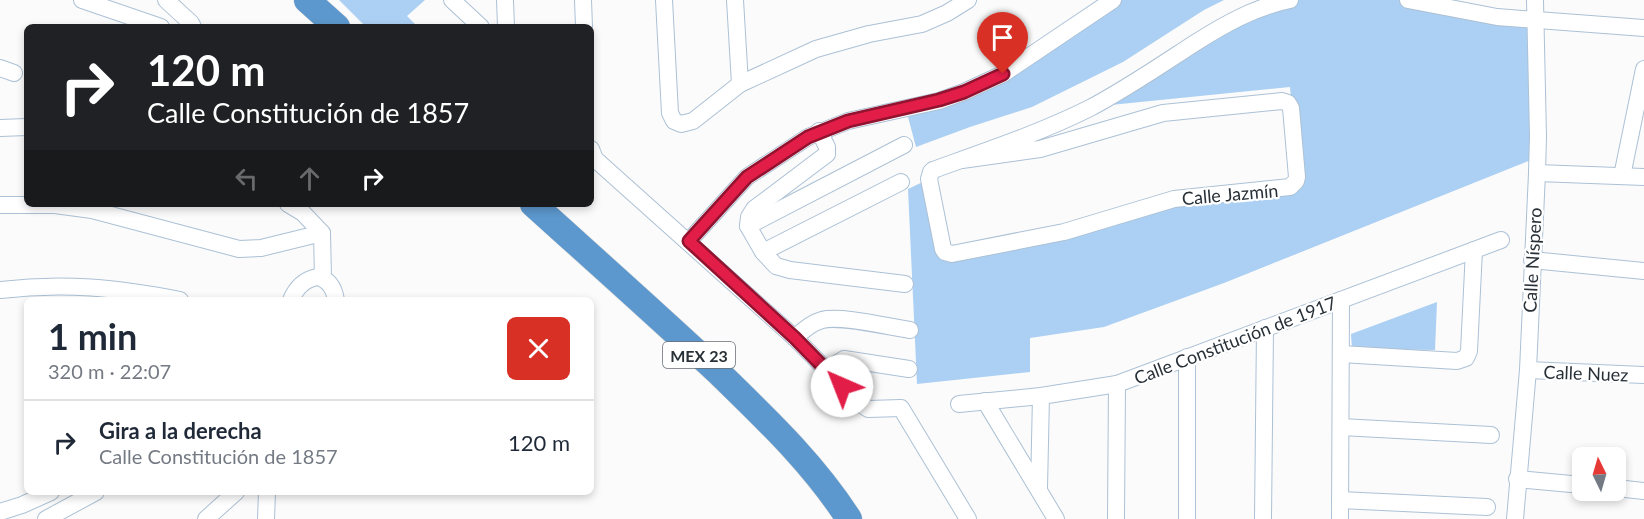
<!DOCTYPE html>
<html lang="es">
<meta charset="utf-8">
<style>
body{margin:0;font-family:Lato,sans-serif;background:#f2f2f3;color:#1f2937;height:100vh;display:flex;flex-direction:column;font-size:22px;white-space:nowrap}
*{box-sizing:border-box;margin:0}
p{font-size:20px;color:#747a83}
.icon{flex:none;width:33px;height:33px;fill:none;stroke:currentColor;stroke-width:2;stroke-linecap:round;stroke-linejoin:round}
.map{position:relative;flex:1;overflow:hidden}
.drawer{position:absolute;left:24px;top:297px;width:570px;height:198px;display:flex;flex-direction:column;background:#fff;border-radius:9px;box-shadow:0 3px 9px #0003}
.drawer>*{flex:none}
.banner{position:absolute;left:24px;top:24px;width:570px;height:183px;border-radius:9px;box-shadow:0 3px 9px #0003;background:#202124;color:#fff;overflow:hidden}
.needle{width:39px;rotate:355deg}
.fabs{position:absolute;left:1572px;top:447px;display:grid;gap:12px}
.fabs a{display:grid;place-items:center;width:54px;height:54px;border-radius:9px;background:#fff;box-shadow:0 3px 9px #0003;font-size:30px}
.pin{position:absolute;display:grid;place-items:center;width:51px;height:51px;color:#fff;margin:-62px -26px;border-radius:50% 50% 50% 0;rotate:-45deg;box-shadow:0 0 6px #0007}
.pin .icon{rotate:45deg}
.me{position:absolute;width:66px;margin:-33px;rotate:316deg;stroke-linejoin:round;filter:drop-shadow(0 0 4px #0008)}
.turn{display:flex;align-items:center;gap:21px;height:126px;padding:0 24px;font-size:27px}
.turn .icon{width:78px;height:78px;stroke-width:2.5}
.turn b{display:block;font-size:42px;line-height:51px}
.lanes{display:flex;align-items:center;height:57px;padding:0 24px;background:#0003;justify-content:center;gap:30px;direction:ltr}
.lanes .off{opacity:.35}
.round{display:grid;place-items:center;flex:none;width:63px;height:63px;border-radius:9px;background:#f2f2f3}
.summary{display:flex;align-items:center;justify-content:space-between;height:102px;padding:0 24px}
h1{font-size:36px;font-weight:700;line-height:45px}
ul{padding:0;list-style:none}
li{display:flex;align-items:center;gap:18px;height:84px;padding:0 24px;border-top:2px solid #e0e1e3}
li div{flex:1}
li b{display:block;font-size:22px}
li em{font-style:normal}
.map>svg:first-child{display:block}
.green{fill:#acd0f3}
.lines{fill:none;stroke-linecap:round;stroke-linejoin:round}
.minor-casing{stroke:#acc1d5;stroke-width:18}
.highway-casing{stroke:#d4d6d7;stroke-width:27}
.minor{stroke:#fff;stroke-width:16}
.highway{stroke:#5c97cd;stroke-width:26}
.route-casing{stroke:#92132f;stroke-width:15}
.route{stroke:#e11d48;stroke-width:10}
.labels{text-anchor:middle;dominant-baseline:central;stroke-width:4.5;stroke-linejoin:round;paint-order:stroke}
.shield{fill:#fff;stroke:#686e74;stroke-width:1.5}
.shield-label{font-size:16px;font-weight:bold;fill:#283038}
.street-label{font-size:18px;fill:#283038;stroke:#fff}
</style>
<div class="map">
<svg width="1644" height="519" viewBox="0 0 1644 519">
<rect width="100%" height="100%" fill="#fbfbfb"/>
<g class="green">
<path d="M339 0H425L407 16 418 27H366Z"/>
<path d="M1113 0H1224L1204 10 1123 62 1032 107 970 127 916 147 908 117 1003 74Z"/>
<path d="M1290 0H1411L1528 20 1531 160 1224 283 1104 327 1030 338V372L917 384 908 189 929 179 945 252 1174 199 1290 187 1297 176 1290 87 1091 107 1234 19Z"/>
<path d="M1437 302 1435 350 1352 349 1351 334Z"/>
</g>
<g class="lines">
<defs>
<g id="minor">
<path d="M82 0 161 27"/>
<path d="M166 0 191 23 193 27"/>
<path d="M452 0 481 27"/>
<path d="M505 0 506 27"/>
<path d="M583 0 584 27"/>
<path d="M664 0 670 113 674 121 681 124 693 121 740 84 816 49 869 34 922 24 947 13 968 0"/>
<path d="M735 0 740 84"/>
<path d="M1408 0 1497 17 1644 28"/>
<path d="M0 68 14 73"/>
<path d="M0 128 27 127"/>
<path d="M819 131 827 147V154L754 209 749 217 748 226 763 252 776 266 790 270 905 284"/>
<path d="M591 149 595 159 605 168 795 338 858 402 868 409 901 408 968 519"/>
<path d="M962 160 1040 149 1163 113 1282 101 1288 103 1291 108 1297 177 1296 181 1290 187 1174 199 1064 232 952 254 945 252 943 249 929 179 931 172 933 170C986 151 1040 133 1090 108 1126 89 1161 65 1195 43 1225 24 1255 7 1290 0"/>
<path d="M1537 173 1644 177"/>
<path d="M1622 176 1644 69"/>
<path d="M288 204 303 213 322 233 323 278"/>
<path d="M0 205H55L92 210 239 249 261 248 322 233"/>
<path d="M748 226 904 145"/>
<path d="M689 241 747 177 808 137 848 121 939 101 964 92 1003 74 1113 0"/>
<path d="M763 252 901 182"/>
<path d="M1532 260 1644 271"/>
<path d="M0 290C64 282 118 288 180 300"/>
<path d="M291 300C296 288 303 280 317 277 329 279 334 288 336 300"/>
<path d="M795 338C803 330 811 323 822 320 841 315 889 327 910 330"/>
<path d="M1341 354 1457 361 1466 358 1469 351 1474 250"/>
<path d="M827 370 844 359 909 369"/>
<path d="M1528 370 1644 375"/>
<path d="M985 401 1056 519"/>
<path d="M959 404 1041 396 1117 384 1501 240"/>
<path d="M1341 427 1491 435"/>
<path d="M1517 479 1582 485"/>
<path d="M1039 488 1041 396"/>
<path d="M1616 488 1644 491"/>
<path d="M1340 500 1487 507"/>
<path d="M0 512 22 505 51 492"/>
<path d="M46 519 96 492"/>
<path d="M206 519 236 492"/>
<path d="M266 519 267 492"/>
<path d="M1116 519 1117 384"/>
<path d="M1187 519V357"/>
<path d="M1263 519 1265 328"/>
<path d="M1340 519 1341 300"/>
<path d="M1515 519 1528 370 1537 173 1538 136 1535 0"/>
</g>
<g id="highway">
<path d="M307 0 337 27"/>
<path d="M533 204C595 260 658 316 719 373 766 419 813 463 849 519"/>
</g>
</defs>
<use href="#minor" class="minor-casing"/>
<use href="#highway" class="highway-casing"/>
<use href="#minor" class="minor"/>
<use href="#highway" class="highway"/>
</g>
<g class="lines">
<defs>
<path id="route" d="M842 386 795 338 689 241 747 177 808 137 848 121 939 100 964 92 1003 74"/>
</defs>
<use href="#route" class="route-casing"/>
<use href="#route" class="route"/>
</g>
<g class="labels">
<rect class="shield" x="663" y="342" width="72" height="26" rx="4.5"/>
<g class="shield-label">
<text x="699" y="355">MEX 23</text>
</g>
<g class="street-label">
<text transform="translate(1230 194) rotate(-5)">Calle Jazmín</text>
<text transform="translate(1532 260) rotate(-87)">Calle Níspero</text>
<text transform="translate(1235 340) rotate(-21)">Calle Constitución de 1917</text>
<text transform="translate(1586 373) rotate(2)">Calle Nuez</text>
</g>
</g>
</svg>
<div class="fabs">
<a><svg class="needle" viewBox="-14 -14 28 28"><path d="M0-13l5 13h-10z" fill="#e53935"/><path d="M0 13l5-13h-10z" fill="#747a83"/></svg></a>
</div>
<div class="pin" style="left:1003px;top:74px;background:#d93025"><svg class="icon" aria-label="arrive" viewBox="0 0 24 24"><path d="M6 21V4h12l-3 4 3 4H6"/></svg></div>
<svg class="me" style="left:842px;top:386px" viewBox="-20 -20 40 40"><circle r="19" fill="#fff"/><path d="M0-13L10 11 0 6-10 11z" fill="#e11d48"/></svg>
<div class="banner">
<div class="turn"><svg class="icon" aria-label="right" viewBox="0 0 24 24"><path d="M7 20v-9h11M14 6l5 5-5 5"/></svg><div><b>120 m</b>Calle Constitución de 1857</div></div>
<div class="lanes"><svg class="icon off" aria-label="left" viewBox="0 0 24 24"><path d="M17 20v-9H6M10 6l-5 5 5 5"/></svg><svg class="icon off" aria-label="ahead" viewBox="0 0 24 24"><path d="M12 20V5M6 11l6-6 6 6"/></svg><svg class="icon" aria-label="right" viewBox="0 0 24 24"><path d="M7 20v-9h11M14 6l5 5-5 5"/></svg></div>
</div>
<section class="drawer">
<div class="summary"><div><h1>1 min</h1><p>320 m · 22:07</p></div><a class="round" style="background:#d93025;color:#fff"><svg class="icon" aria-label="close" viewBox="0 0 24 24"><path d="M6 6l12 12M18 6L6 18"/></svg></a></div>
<ul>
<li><svg class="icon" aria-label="right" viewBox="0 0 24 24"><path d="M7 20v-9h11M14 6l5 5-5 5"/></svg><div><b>Gira a la derecha</b><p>Calle Constitución de 1857</p></div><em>120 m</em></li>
</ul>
</section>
</div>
